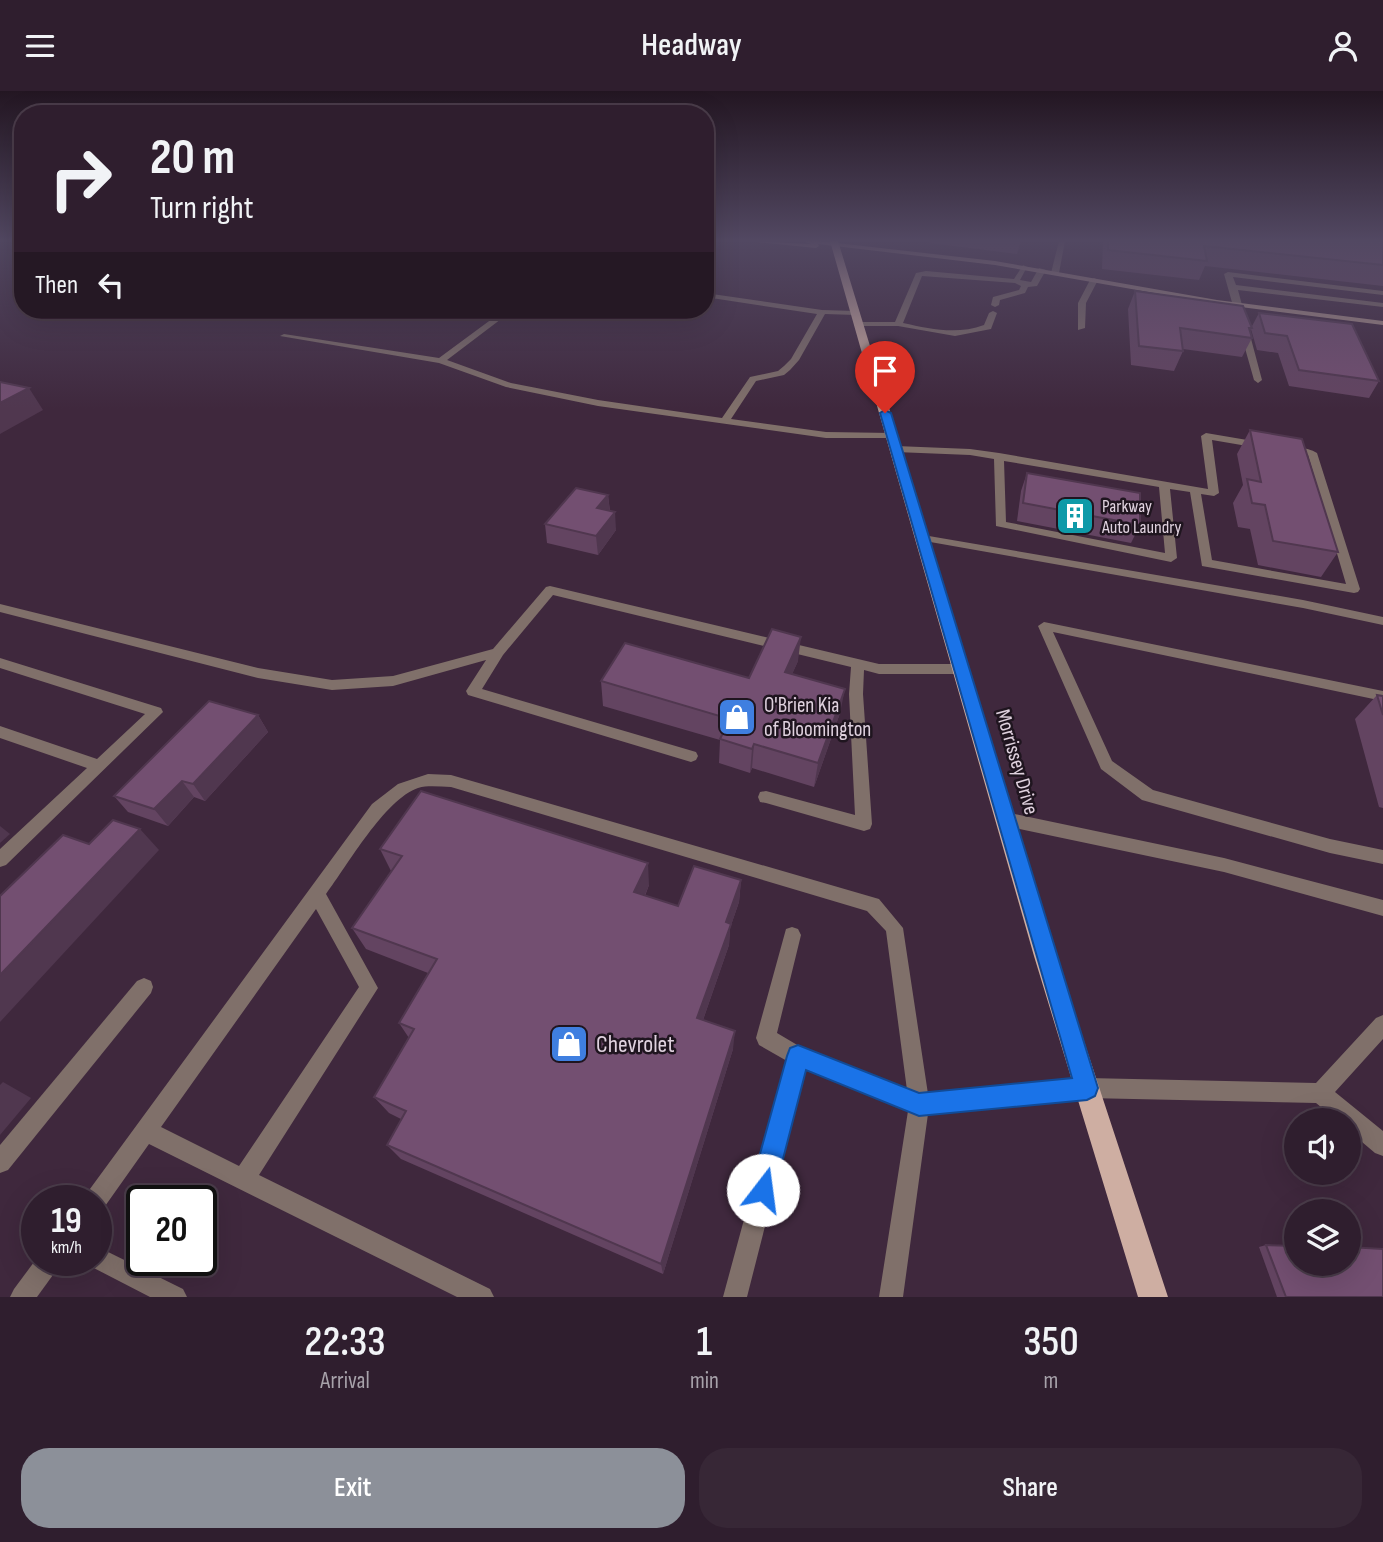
<!DOCTYPE html>
<style>
body{margin:0;font-family:"Sofia Sans Condensed",sans-serif;background:#372736;color:#f1f3f6;height:100vh;display:flex;flex-direction:column;font-size:26px;white-space:nowrap}
*{box-sizing:border-box;margin:0}
p{font-size:23px;color:#a7a2aa}
.icon{flex:none;width:38px;height:38px;fill:none;stroke:currentColor;stroke-width:2;stroke-linecap:round;stroke-linejoin:round}
.map{position:relative;height:1206px;overflow:hidden}
.drawer{display:flex;flex-direction:column;background:#2f1e2e;flex:1}
.drawer>*{flex:none}
.banner{position:absolute;left:14px;top:14px;width:700px;height:214px;border-radius:28px;box-shadow:0 7px 28px #0002,0 0 0 2px #4a3c4a;background:#2f1e2e;color:#f1f3f6;overflow:hidden}
.tools{position:absolute;left:1284px;top:1017px;display:grid;gap:14px}
.tools a{display:grid;place-items:center;width:77px;height:77px;border-radius:50%;background:#2f1e2e;box-shadow:0 7px 28px #0002,0 0 0 2px #4a3c4a;font-size:35px}
.speed{position:absolute;left:21px;top:1094px;display:flex;gap:14px;font-size:35px;font-weight:700;text-align:center}
.speed>*{display:grid;place-content:center;width:91px;height:91px;border-radius:50%;background:#2f1e2e;box-shadow:0 7px 28px #0002,0 0 0 2px #4a3c4a;line-height:1}
.speed small{font-size:18px;font-weight:400}
.speed .limit{border:4px solid #111;border-radius:10px;background:#fff;color:#111}
.pin{position:absolute;display:grid;place-items:center;width:60px;height:60px;color:#fff;margin:-72px -30px;border-radius:50% 50% 50% 0;rotate:-45deg;box-shadow:0 0 7px #0007}
.pin .icon{rotate:45deg}
.me{position:absolute;width:77px;margin:-38px;rotate:15deg;stroke-linejoin:round;filter:drop-shadow(0 0 5px #0008)}
.turn{display:flex;align-items:center;gap:24px;height:147px;padding:0 21px;font-size:32px}
.turn .icon{width:91px;height:91px;stroke-width:2.5}
.turn b{display:block;font-size:49px;line-height:60px}
.then{display:flex;align-items:center;height:66px;padding:0 21px;background:#0003;gap:14px;font-size:26px}
.eta{display:flex;justify-content:space-evenly;align-items:center;height:119px;text-align:center}
.eta b{font-size:42px;font-weight:600;line-height:49px}
.cta{display:flex;gap:14px;margin-top:auto;padding:14px 21px}
.cta a{flex:1;height:80px;border-radius:28px;background:#8c9099;color:#fff;font-size:28px;font-weight:600;line-height:80px;text-align:center}
.cta a+a{background:#372736;color:#f1f3f6}
header{display:flex;justify-content:space-between;align-items:center;height:91px;padding:0 21px;background:#2f1e2e;font-size:32px;font-weight:600}
.map>svg:first-child{display:block}
.lines{fill:none;stroke-linecap:round;stroke-linejoin:round}
.service{fill:#80706a;fill-rule:evenodd}
.secondary{fill:#ac938a;fill-rule:evenodd}
.primary{fill:#ceaea2;fill-rule:evenodd}
.wall{fill:#634461}
.shaded-wall{fill:#50374f}
.building{fill:#734f71;stroke:#50374f;stroke-width:2}
.route{fill:#1a73e8;stroke:#114b97;stroke-width:2}
.labels{text-anchor:middle;dominant-baseline:central;stroke-width:5;stroke-linejoin:round;paint-order:stroke}
.far-poi-label{font-size:18px;fill:#e0d2df;stroke:#1f151f;text-anchor:start}
.poi-label{font-size:21px;fill:#e0d2df;stroke:#1f151f;text-anchor:start}
.street-label{font-size:21px;fill:#e0d2df;stroke:#1f151f}
.near-poi-label{font-size:24px;fill:#e0d2df;stroke:#1f151f;text-anchor:start}
</style>
<header><svg class="icon" aria-label="menu" viewBox="0 0 24 24"><path d="M4 6h16M4 12h16M4 18h16"/></svg>Headway<svg class="icon" aria-label="person" viewBox="0 0 24 24"><circle cx="12" cy="8" r="4"/><path d="M4 21q1-7 8-7t8 7"/></svg></header>
<div class="map">
<svg width="1383" height="1206" viewBox="0 0 1383 1206">
<rect width="100%" height="100%" fill="#3f283d"/>
<g class="lines">
<g class="service">
<path d="M1059 150H1065L1059 182 1055 184 1051 182Z"/>
<path d="M1023 174 1027 176 1020 189 1031 191 1039 177 1046 179 1037 195 1028 196 1025 202 1000 209 999 214 995 216 991 214 993 206 1019 199 1021 195 1015 192 922 185 903 232C930 238 957 244 984 234L989 222 993 220 997 222 991 238 955 245 898 235H859L855 233 859 231H895L916 182 926 180 1014 188Z"/>
<path d="M1228 181 1383 200V204L1233 186 1236 194 1383 212V216L1238 199 1262 289 1258 292 1254 289 1224 183Z"/>
<path d="M1094 187 1098 189 1086 212 1085 237 1078 239V212L1090 189Z"/>
<path d="M705 202 822 219 856 220 860 222 856 224 825 223 799 269 790 279 784 284 756 290 731 328 826 341 892 342 897 345 895 347H826L598 315 506 296 439 272 280 245 284 243 439 267 504 219H513L447 269 511 292 598 309 722 327 750 286 778 280 784 275 791 268 817 223 705 206Z"/>
<path d="M1206 342 1259 351 1264 354 1259 357 1212 349 1219 402 1214 405 1201 403 1212 469 1346 493 1308 364 1290 362 1285 359C1292 354 1310 357 1317 362L1360 498 1358 501 1354 502 1202 475 1190 401 1170 398 1177 467 1171 471 996 435 994 368 970 364 896 361 891 358 896 355 970 358 999 362 1208 398 1201 345ZM1004 370 1159 396 1165 462 1006 431Z"/>
<path d="M923 444 1303 509 1383 526V534L1303 517 919 449 917 447Z"/>
<path d="M550 495 879 573H961L968 578 961 583H879L864 579 863 603 872 733 870 738 864 740 766 712 760 711 758 706 760 701 766 700 855 724 849 603 851 576 553 504 503 564 482 598 696 661 698 665 696 669 691 671 468 604 466 600 486 569 393 595 332 599 258 587 0 521V513L258 577 332 589 393 585 493 558 546 496Z"/>
<path d="M1044 531 1383 600V610L1053 541 1112 670 1153 699 1330 748 1383 759V773L1330 762 1142 709 1101 678 1038 535Z"/>
<path d="M0 567 161 617 163 621 6 774 0 776V758L87 677 0 647V635L97 668 145 623 0 577Z"/>
<path d="M428 683 451 684 879 808 903 837 928 1003 1087 987 1316 992 1376 927 1383 924V948L1335 1001 1383 1040V1065L1375 1062 1349 1040V1029H1337L1316 1012 1087 1007 928 1023 903 1206H879L908 1020 805 978 747 1206H723L787 970 759 954 756 947 786 838 792 836 798 838 801 844 777 942 804 958 907 999 886 840 867 820 451 696C440 696 429 694 418 697 385 708 347 775 326 803L378 897 259 1084 490 1198 494 1206H457L149 1053 103 1118 96 1121V1110H84L87 1102 372 713 398 693ZM316 818 359 896 239 1075 161 1036Z"/>
<path d="M1005 721 1224 767 1383 809V825L1224 781 1005 735 999 733 997 728 999 723Z"/>
<path d="M144 887 151 890 153 896 151 902 8 1079 0 1082V1054L137 890Z"/>
<path d="M96 1155 183 1198 187 1206H150L88 1174 86 1169H96Z"/>
<path d="M37 1167 62 1169 58 1177 37 1206H10L14 1198Z"/>
</g>
<path class="secondary" d="M746 150 811 153 803 150H819L995 170 1217 209 1383 230V234L1217 213 995 174 818 153 819 155 816 157Z"/>
<path class="primary" d="M830 150H838L1056 865 1168 1206H1138L1034 865Z"/>
</g>
<g class="wall">
<path d="M931 150H1021L1017 163 930 152Z"/>
<path d="M1103 150H1383V195L1205 175 1199 189 1102 178Z"/>
<path d="M1135 200 1251 237 1259 222 1379 290 1369 307 1289 295 1278 262 1257 259 1251 238 1250 240 1252 247 1242 266 1183 258V260L1174 280 1131 274 1128 218Z"/>
<path d="M1250 339 1338 461 1321 486 1258 474 1250 438 1238 436 1233 412 1243 394 1237 363Z"/>
<path d="M1027 382 1140 434 1131 452 1017 430 1021 400Z"/>
<path d="M608 404 610 420 616 439 598 464 547 452 545 433Z"/>
<path d="M798 570 792 583 840 622 814 696 752 677 750 682 719 672 720 649 603 615 601 590 749 587Z"/>
<path d="M1377 604 1383 605V717L1379 716 1355 628Z"/>
<path d="M258 624 268 641 205 710 194 706 168 735 128 721 114 705Z"/>
<path d="M380 758 649 794 645 805 678 815 741 789 739 811 730 837 729 854 703 929 733 958 663 1183 401 1068 387 1054 401 1028 389 1022 374 1006 409 947 399 932 428 882 366 858 352 837 391 780Z"/>
<path d="M1266 1154 1383 1206H1277L1259 1156Z"/>
</g>
<g class="shaded-wall">
<path d="M29 297 43 319 0 343V312Z"/>
<path d="M608 404 610 422 597 417Z"/>
<path d="M615 421 616 439 598 464 596 445Z"/>
<path d="M801 546 798 570 782 606 785 581Z"/>
<path d="M845 598 840 622 814 696 818 672Z"/>
<path d="M258 624 268 641 205 710 193 693Z"/>
<path d="M754 653 752 677 750 682 752 658Z"/>
<path d="M182 690 194 706 168 735 154 718Z"/>
<path d="M0 735 10 743 0 752Z"/>
<path d="M140 738 159 759 0 931V884Z"/>
<path d="M648 772 649 794 637 823 634 801Z"/>
<path d="M741 789 739 811 730 837 729 854 697 946V927L726 831Z"/>
<path d="M735 940 733 958 663 1183 661 1173Z"/>
<path d="M3 991 31 1007 0 1044V994Z"/>
</g>
<g class="building">
<path d="M1108 150H1383V174L1204 155 1207 170 1108 159Z"/>
<path d="M1135 200 1243 215 1252 237H1249L1252 247 1180 237 1183 260 1139 255Z"/>
<path d="M1259 222 1352 233 1379 290 1299 279 1287 245 1265 242Z"/>
<path d="M0 291 29 297 0 312Z"/>
<path d="M1250 339 1302 348 1338 461 1273 450 1265 414 1252 412 1247 388 1261 391Z"/>
<path d="M1027 382 1140 402V434L1023 412Z"/>
<path d="M576 397 608 404 597 417 615 421 596 445 545 433Z"/>
<path d="M772 538 801 546 785 581 845 598 818 672 754 653 752 658 720 648 730 628 601 590 625 552 749 587Z"/>
<path d="M1377 604 1383 605V624Z"/>
<path d="M209 610 258 624 193 693 182 690 154 718 114 705Z"/>
<path d="M421 700 648 772 634 801 678 815 694 775 741 789 726 831 731 833 697 927 735 940 661 1173 387 1054 406 1020 374 1006 414 938 399 932 437 868 352 837 402 765 380 758Z"/>
<path d="M113 729 140 738 0 884V805L63 744 89 753Z"/>
<path d="M1266 1154 1297 1155V1172H1349V1156L1383 1158V1206H1286Z"/>
</g>
<linearGradient id="sky" x2="0" y2="1"><stop stop-color="#231622"/><stop offset="0.47" stop-color="#524862"/><stop offset="1" stop-color="#524862" stop-opacity="0"/></linearGradient>
<rect width="1383" height="318" fill="url(#sky)"/>
<path class="route" d="M885 319 891 322 1098 997 1095 1005 1087 1009 919 1025 806 979 775 1099 772 1108 763 1111 754 1108 750 1099 787 965 790 957 798 954 919 1002 1072 987 880 322Z"/>
<defs>
<symbol id="building-square" viewBox="-11 -11 22 22"><rect x="-9" y="-9" width="18" height="18" rx="4" fill="#0f9aa8" stroke="#1f151f"/><path d="M-4-6H4V6H1V3H-1V6H-4ZM-2.5-4.3h1.7v1.8h-1.7ZM.8-4.3h1.7v1.8H.8ZM-2.5-1h1.7V.8h-1.7ZM.8-1h1.7V.8H.8Z" fill="#fff"/></symbol>
<symbol id="shop-square" viewBox="-11 -11 22 22"><rect x="-9" y="-9" width="18" height="18" rx="4" fill="#3f7fe0" stroke="#1f151f"/><path d="M-5-2.5h2.3a2.7 3.5 0 0 1 5.4 0H5L5.5 6h-11ZM-1.5-2.5h3a1.5 2.3 0 0 0-3 0Z" fill="#fff"/></symbol>
</defs>
<g fill-rule="evenodd">
<use href="#building-square" x="1053" y="403" width="44" height="44"/>
<use href="#shop-square" x="715" y="604" width="44" height="44"/>
<use href="#shop-square" x="547" y="931" width="44" height="44"/>
</g>
<g class="labels">
<g class="far-poi-label">
<text x="1102" y="415">Parkway<tspan x="1102" dy="21">Auto Laundry</tspan></text>
</g>
<g class="poi-label">
<text x="764" y="614">O'Brien Kia<tspan x="764" dy="24">of Bloomington</tspan></text>
</g>
<g class="street-label">
<text transform="translate(1017 671) rotate(74)">Morrissey Drive</text>
</g>
<g class="near-poi-label">
<text x="596" y="953">Chevrolet</text>
</g>
</g>
</svg>
<div class="tools">
<a><svg class="icon" aria-label="sound" viewBox="0 0 24 24"><path d="M4 9h4l5-4v14l-5-4H4zM17 9q2 3 0 6"/></svg></a>
<a><svg class="icon" aria-label="layers" viewBox="0 0 24 24"><path d="M12 4l9 5-9 5-9-5zM3 14l9 5 9-5"/></svg></a>
</div>
<div class="speed"><div>19<small>km/h</small></div><div class="limit">20</div></div>
<div class="pin" style="left:885px;top:322px;background:#d93025"><svg class="icon" aria-label="arrive" viewBox="0 0 24 24"><path d="M6 21V4h12l-3 4 3 4H6"/></svg></div>
<svg class="me" style="left:763px;top:1099px" viewBox="-20 -20 40 40"><circle r="19" fill="#fff"/><path d="M0-13L10 11 0 6-10 11z" fill="#1a73e8"/></svg>
<div class="banner">
<div class="turn"><svg class="icon" aria-label="right" viewBox="0 0 24 24"><path d="M7 20v-9h11M14 6l5 5-5 5"/></svg><div><b>20 m</b>Turn right</div></div>
<div class="then">Then<svg class="icon" aria-label="left" viewBox="0 0 24 24"><path d="M17 20v-9H6M10 6l-5 5 5 5"/></svg></div>
</div>
</div>
<section class="drawer">
<div class="eta">
<div><b>22:33</b><p>Arrival</p></div>
<div><b>1</b><p>min</p></div>
<div><b>350</b><p>m</p></div>
</div>
<div class="cta"><a>Exit</a><a>Share</a></div>
</section>
